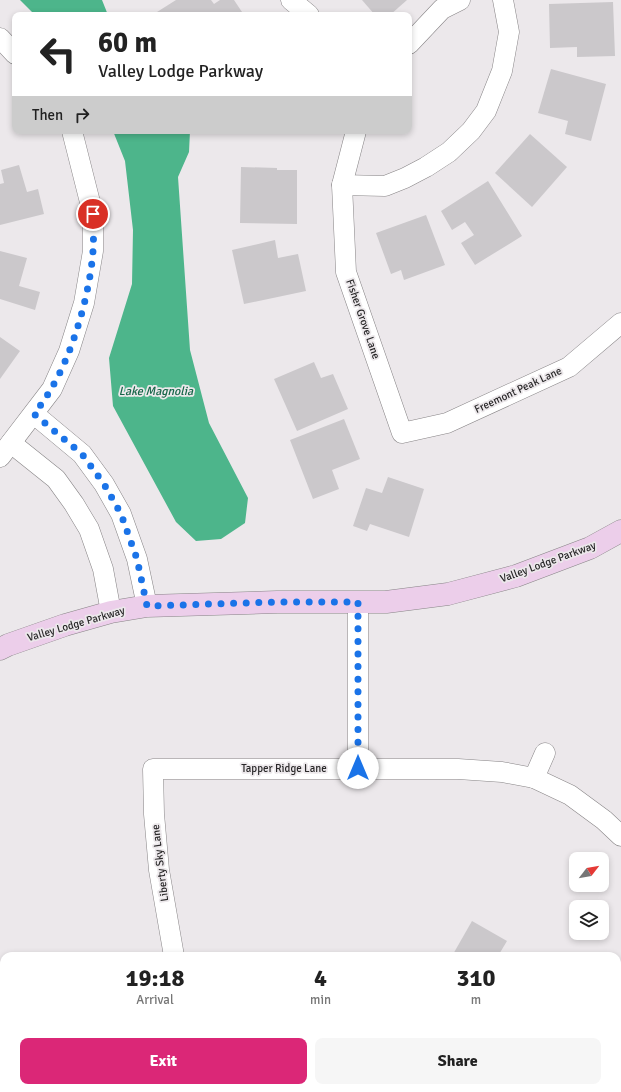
<!DOCTYPE html>
<style>
body{margin:0;font-family:Signika,sans-serif;background:#f6f6f6;color:#222;height:100vh;display:flex;flex-direction:column;font-size:15px;white-space:nowrap}
*{box-sizing:border-box;margin:0}
p{font-size:13px;color:#767676}
.icon{flex:none;width:22px;height:22px;fill:none;stroke:currentColor;stroke-width:2;stroke-linecap:round;stroke-linejoin:round}
.map{position:relative;flex:1;overflow:hidden}
.side{position:absolute;left:0px;top:952px;width:621px;height:140px;display:flex;flex-direction:column;background:#fff;border-radius:12px 12px 0 0;box-shadow:0 2px 6px #0003}
.side>*{flex:none}
.guide{position:absolute;left:12px;top:12px;width:400px;height:122px;border-radius:8px;box-shadow:0 2px 6px #0003;background:#fff;color:#222;overflow:hidden}
.needle{width:26px;rotate:59deg}
.buttons{position:absolute;left:569px;top:852px;display:grid;gap:8px}
.buttons a{display:grid;place-items:center;width:40px;height:40px;border-radius:8px;background:#fff;box-shadow:0 2px 6px #0003;font-size:20px}
.pin{position:absolute;display:grid;place-items:center;width:34px;height:34px;color:#fff;margin:-17px;border:2px solid #fff;border-radius:50%;box-shadow:0 1px 4px #0007}
.me{position:absolute;width:44px;margin:-22px;rotate:0deg;stroke-linejoin:round;filter:drop-shadow(0 0 3px #0008)}
.turn{display:flex;align-items:center;gap:14px;height:84px;padding:0 20px;font-size:18px}
.turn .icon{width:52px;height:52px;stroke-width:2.5}
.turn b{display:block;font-size:28px;line-height:34px}
.then{display:flex;align-items:center;height:38px;padding:0 20px;background:#0003;gap:8px;font-size:15px}
.eta{display:flex;justify-content:space-evenly;align-items:center;height:68px;text-align:center}
.eta b{font-size:24px;font-weight:800;line-height:28px}
.button{display:flex;gap:8px;margin-top:auto;padding:8px 20px}
.button a{flex:1;height:46px;border-radius:8px;background:#db2777;color:#fff;font-size:16px;font-weight:800;line-height:46px;text-align:center}
.button a+a{background:#f6f6f6;color:#222}
.map>svg:first-child{display:block}
.water{fill:#4db58b}
.building{fill:#cbc8cb}
.lines{fill:none;stroke-linecap:round;stroke-linejoin:round}
.street-casing{stroke:#878486;stroke-width:21}
.secondary-casing{stroke:#878486;stroke-width:23}
.street{stroke:#fff;stroke-width:20}
.secondary{stroke:#ecceea;stroke-width:22}
.route{stroke:#1a73e8;stroke-width:7;stroke-dasharray:0 12.6}
.labels{text-anchor:middle;dominant-baseline:central;stroke-width:3.5;stroke-linejoin:round;paint-order:stroke}
.street-label{font-size:11px;fill:#292829;stroke:#ece8eb}
.water-label{font-size:12px;font-style:italic;fill:#146447;stroke:#ece8eb}
</style>
<div class="map">
<svg width="621" height="1092" viewBox="0 0 621 1092">
<rect width="100%" height="100%" fill="#ece8eb"/>
<g class="water">
<path d="M20 0H102L108 15H35Z"/>
<path d="M113 131H190L189 152 178 177 190 350 209 423 248 498 245 523 221 539 196 541 176 522 113 406 109 358 132 284 133 230 125 161Z"/>
</g>
<g class="building">
<path d="M176 0H211L214 4 220 0H234L244 15H159L157 12Z"/>
<path d="M362 0H407L390 15H375Z"/>
<path d="M613 2 615 56 577 57V47L550 48 549 4Z"/>
<path d="M551 69 606 84 591 141 565 134 568 121 538 113Z"/>
<path d="M530 134 567 167 532 207 495 173Z"/>
<path d="M19 165 27 192 38 189 44 214 0 225V184L4 183 1 170Z"/>
<path d="M241 167 277 168V170H297V224L240 223Z"/>
<path d="M488 181 522 236 475 265 461 243 474 235 465 222 452 230 441 211Z"/>
<path d="M426 215 445 265 404 280 401 270 391 274 376 233Z"/>
<path d="M275 240 278 258 298 254 306 291 244 304 232 250Z"/>
<path d="M0 251 27 258 19 286 40 292 35 310 0 299Z"/>
<path d="M0 337 20 351 0 379Z"/>
<path d="M314 362 321 378 333 374 348 409 297 431 274 379Z"/>
<path d="M344 419 360 459 332 470 339 489 313 499 290 440Z"/>
<path d="M388 477 424 489 409 537 370 524 367 531 353 526 366 488 382 493Z"/>
<path d="M472 921 507 941 498 956H452Z"/>
<path d="M557 1088H589V1089L579 1091 580 1092H558Z"/>
</g>
<g class="lines">
<defs>
<g id="street">
<path d="M291 0 309 15"/>
<path d="M0 38 15 54"/>
<path d="M409 44 442 9 460 0"/>
<path d="M356 131 342 185 346 272 402 433 447 423 569 367 621 323"/>
<path d="M342 185 385 186 405 178 426 167 449 152 471 131 486 111 502 71 509 32 503 0"/>
<path d="M34 414 82 454 104 484 121 514 137 559 147 606"/>
<path d="M11 443 56 479 74 504 89 529 103 569 111 612"/>
<path d="M0 457 52 389 69 351 84 303 93 251V214L72 131"/>
<path d="M358 768V602"/>
<path d="M534 778 545 753"/>
<path d="M174 956 159 870 154 814 153 769H458L502 772 534 778 570 795 604 820 621 836"/>
<path d="M217 1088 219 1092"/>
<path d="M494 1088 496 1092"/>
</g>
<path id="secondary" d="M0 649 8 645 65 625 111 612 147 606 277 602H386L448 594 516 576 590 548 621 531"/>
</defs>
<use href="#street" class="street-casing"/>
<use href="#secondary" class="secondary-casing"/>
<use href="#street" class="street"/>
<use href="#secondary" class="secondary"/>
</g>
<g class="lines">
<path class="route" d="M93 214C93 226 94 239 93 251 90 293 73 353 51 389 46 398 40 406 34 414L82 454 104 484 121 514 137 559 147 606 277 602H358V768"/>
</g>
<g class="labels">
<g class="street-label">
<text transform="translate(363 319) rotate(71)">Fisher Grove Lane</text>
<text transform="translate(518 390) rotate(-25)">Freemont Peak Lane</text>
<text transform="translate(548 562) rotate(-20)">Valley Lodge Parkway</text>
<text transform="translate(76 624) rotate(-16)">Valley Lodge Parkway</text>
<text x="284" y="768">Tapper Ridge Lane</text>
<text transform="translate(160 863) rotate(-97)">Liberty Sky Lane</text>
</g>
<g class="water-label">
<text x="156" y="391">Lake Magnolia</text>
</g>
</g>
</svg>
<div class="buttons">
<a><svg class="needle" viewBox="-14 -14 28 28"><path d="M0-13l5 13h-10z" fill="#e53935"/><path d="M0 13l5-13h-10z" fill="#767676"/></svg></a>
<a><svg class="icon" aria-label="layers" viewBox="0 0 24 24"><path d="M12 4l9 5-9 5-9-5zM3 14l9 5 9-5"/></svg></a>
</div>
<div class="pin" style="left:93px;top:214px;background:#d93025"><svg class="icon" aria-label="arrive" viewBox="0 0 24 24"><path d="M6 21V4h12l-3 4 3 4H6"/></svg></div>
<svg class="me" style="left:358px;top:768px" viewBox="-20 -20 40 40"><circle r="19" fill="#fff"/><path d="M0-13L10 11 0 6-10 11z" fill="#1a73e8"/></svg>
<div class="guide">
<div class="turn"><svg class="icon" aria-label="left" viewBox="0 0 24 24"><path d="M17 20v-9H6M10 6l-5 5 5 5"/></svg><div><b>60 m</b>Valley Lodge Parkway</div></div>
<div class="then">Then<svg class="icon" aria-label="right" viewBox="0 0 24 24"><path d="M7 20v-9h11M14 6l5 5-5 5"/></svg></div>
</div>
<section class="side">
<div class="eta">
<div><b>19:18</b><p>Arrival</p></div>
<div><b>4</b><p>min</p></div>
<div><b>310</b><p>m</p></div>
</div>
<div class="button"><a>Exit</a><a>Share</a></div>
</section>
</div>
